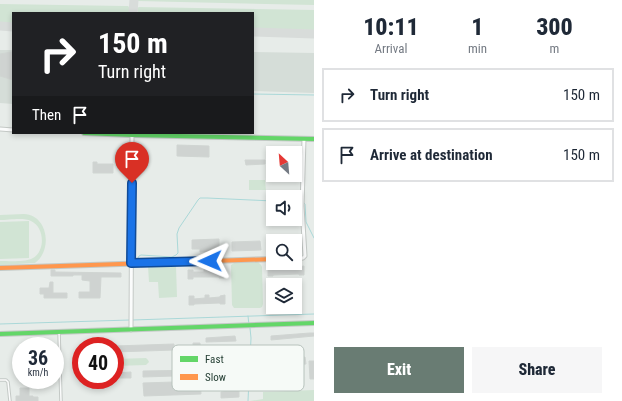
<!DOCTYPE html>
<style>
body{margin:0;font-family:"Roboto Condensed",sans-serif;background:#f6f6f7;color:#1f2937;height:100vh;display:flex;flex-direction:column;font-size:15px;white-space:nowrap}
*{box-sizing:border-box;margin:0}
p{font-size:13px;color:#747a83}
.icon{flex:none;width:22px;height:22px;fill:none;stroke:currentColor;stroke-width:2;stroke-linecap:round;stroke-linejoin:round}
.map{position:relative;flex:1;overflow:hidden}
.drawer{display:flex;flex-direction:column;background:#fff;width:308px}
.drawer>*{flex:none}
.hud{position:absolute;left:12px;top:12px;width:242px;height:122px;border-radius:0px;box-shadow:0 2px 6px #0003;background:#202124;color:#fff;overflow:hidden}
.needle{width:26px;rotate:334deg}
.tools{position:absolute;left:266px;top:146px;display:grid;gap:8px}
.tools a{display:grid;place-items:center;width:36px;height:36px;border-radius:0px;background:#fff;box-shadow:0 2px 6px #0003;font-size:20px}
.speed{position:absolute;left:12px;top:337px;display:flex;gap:8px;font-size:20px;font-weight:700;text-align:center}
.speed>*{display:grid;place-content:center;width:52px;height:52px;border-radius:50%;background:#fff;box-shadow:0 2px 6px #0003;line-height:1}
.speed small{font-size:10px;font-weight:400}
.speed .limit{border:6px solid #d22;background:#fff;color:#111}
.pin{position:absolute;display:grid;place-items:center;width:34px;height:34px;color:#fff;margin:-41px -17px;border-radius:50% 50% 50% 0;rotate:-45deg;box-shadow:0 0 4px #0007}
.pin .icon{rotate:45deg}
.me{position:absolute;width:44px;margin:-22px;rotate:269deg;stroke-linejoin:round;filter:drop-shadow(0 0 3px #0008)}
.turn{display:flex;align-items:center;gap:14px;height:84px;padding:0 20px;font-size:18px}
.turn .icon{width:52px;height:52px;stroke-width:2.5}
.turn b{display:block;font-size:28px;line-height:34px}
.then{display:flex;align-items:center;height:38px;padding:0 20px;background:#0003;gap:8px;font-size:15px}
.eta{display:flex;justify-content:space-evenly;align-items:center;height:68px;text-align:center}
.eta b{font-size:24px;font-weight:800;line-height:28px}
.action{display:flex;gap:8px;margin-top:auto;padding:8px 20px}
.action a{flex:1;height:46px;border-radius:0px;background:#697c73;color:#fff;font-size:16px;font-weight:800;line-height:46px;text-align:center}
.action a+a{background:#f6f6f7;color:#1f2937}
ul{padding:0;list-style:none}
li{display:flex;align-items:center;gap:12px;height:54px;margin:0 8px 6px;padding:0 12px;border:2px solid #e0e1e3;border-radius:0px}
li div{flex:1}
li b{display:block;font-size:15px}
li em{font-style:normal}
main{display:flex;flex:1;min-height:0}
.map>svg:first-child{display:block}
.built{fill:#d5ddd8}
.green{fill:#d1e4d4}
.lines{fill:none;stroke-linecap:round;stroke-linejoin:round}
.stream{stroke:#aad8d8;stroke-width:1}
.taxiway{stroke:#d8dcda;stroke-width:9}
.building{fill:#cfd3d1;stroke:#d0d5d2}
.lane-casing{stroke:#c4c9c6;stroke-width:3.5}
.street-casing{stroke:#c4c9c6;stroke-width:5}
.fast-casing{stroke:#c3c9c6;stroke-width:6}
.slow-casing{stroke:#c3c9c6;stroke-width:6}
.lane{stroke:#fbfcfc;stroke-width:1.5}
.street{stroke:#fbfcfc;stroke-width:3}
.fast{stroke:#63d668;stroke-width:4}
.slow{stroke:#ff974d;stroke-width:4}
.route-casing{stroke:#114b97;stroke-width:10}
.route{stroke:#1a73e8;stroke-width:7}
.key{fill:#f6faf7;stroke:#b7c2bc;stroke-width:1}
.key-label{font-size:11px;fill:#253f34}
</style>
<main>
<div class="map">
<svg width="314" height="401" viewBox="0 0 314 401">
<rect width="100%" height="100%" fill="#e7ece9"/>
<g class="built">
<path d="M0 50H13V104L0 103Z"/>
<path d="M253 52 314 53V93L253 91Z"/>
</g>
<g class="green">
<path d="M138 0H314V5L137 1Z"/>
<path d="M0 4 125 6H128L130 8V13H13V24H0Z"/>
<path d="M139 7 314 10V30L253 29V13H138L137 8Z"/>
<path d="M249 180H265L266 190H249Z"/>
<path d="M24 214C48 215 53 250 35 263L0 265V261C9 261 24 262 31 259 46 253 45 227 31 221 24 217 8 220 0 220V215Z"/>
<path d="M29 221V258L0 259V222Z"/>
<path d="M258 262 261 265 262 267 263 304 262 307 260 308H234L232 305 231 265 234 263Z"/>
<path d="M148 266H176L177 297 159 298 158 282H149Z"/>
<path d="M146 358 148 360 149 362 146 365 115 366V359Z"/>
<path d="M314 390V401H250L263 399V392Z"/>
</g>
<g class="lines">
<g class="stream">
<path d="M253 94 314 95"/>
<path d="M295 202 300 203"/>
<path d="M304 203 305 204 306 222 314 238"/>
<path d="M138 258 139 256 141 255 172 257 176 255 178 253 177 234 179 228 198 200 200 198H207L273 201"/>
<path d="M248 316 249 325"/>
<path d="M133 320 314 314"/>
<path d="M0 324 130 320"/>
<path d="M248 401 251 338 250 328"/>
</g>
<g class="taxiway">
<path d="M133 13 134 0"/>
<path d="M0 26 13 27"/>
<path d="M253 32 314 34"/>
</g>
</g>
<g class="building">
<path d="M11 52H13V80L0 76V54Z"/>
<path d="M177 145 209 146V157L177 156Z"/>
<path d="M245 160H265V164L246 165Z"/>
<path d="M93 162H97V164H113V173H93Z"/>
<path d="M301 237 302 249H295V241H271V238Z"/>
<path d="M219 239V248L211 249V251L200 252V249H192V240Z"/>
<path d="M260 241 261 250 232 251V242Z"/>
<path d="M284 266H288V269L299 268V267L304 266V275H299V274L273 275V276H268V267H273V270L284 269Z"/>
<path d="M204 269H208V271H219V269H224V278H219V277H193V279H188V270H193V272H204Z"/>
<path d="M51 270H55V272L121 273V277H101L100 298H79V292H90V281L82 280V275H73V276H51Z"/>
<path d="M50 282H53V293H67V298H44V294H40V288H49Z"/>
<path d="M205 295H209V298L220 297V296L225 295V304H220V303L194 304V305H189V296H194V299L205 298Z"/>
<path d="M310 333H314V336L271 340V336Z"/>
<path d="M235 336 236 341 206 342V338Z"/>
<path d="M193 343H200L201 361 194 362Z"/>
<path d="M174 344V350L115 352V346Z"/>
<path d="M264 357H267V358H278V361L300 359V357H305L306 364 270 366V370H263L262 362 259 363V359H264Z"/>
<path d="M309 361H314V379H310Z"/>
<path d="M201 370V376H200L201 394 144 396 143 383 174 382V376L143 377V371Z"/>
<path d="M131 372V378H115V373Z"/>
<path d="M20 388H29V396H33V397H38V401H16V396H20Z"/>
<path d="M239 390V397L221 398V392Z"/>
</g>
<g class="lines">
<defs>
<g id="lane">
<path d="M59 332 61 401"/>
<path d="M0 380H6L8 382 10 401"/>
</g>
<g id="street">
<path d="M0 129 13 130"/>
<path d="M295 259 303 258 305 256 302 206 304 139"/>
<path d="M131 330 132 135"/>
</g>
<g id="fast">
<path d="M84 133 132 135 314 139"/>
<path d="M0 334 314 323"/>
</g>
<path id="slow" d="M0 268 273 259"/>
</defs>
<use href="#lane" class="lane-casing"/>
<use href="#street" class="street-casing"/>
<use href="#fast" class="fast-casing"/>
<use href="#slow" class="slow-casing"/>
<use href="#lane" class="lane"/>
<use href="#street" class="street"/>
<use href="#fast" class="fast"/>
<use href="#slow" class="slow"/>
</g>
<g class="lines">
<defs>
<path id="route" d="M132 183 131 263 210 261"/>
</defs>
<use href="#route" class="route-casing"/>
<use href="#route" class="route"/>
</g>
<rect x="172" y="345" width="132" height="46" rx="6" class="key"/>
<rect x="180" y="356" width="18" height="6" fill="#63d668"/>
<rect x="180" y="374" width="18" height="6" fill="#ff974d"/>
<g class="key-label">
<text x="205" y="363">Fast</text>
<text x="205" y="381">Slow</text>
</g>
</svg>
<div class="tools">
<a><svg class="needle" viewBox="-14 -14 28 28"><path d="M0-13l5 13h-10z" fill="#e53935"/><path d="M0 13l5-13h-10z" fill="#747a83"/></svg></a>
<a><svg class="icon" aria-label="sound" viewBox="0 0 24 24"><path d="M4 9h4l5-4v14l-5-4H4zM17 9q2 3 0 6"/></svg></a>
<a><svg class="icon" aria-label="search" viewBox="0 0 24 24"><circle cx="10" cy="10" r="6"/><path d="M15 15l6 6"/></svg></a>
<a><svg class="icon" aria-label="layers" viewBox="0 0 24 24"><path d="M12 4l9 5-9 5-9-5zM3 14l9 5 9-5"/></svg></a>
</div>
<div class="speed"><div>36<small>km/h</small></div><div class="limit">40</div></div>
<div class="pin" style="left:132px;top:183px;background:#d93025"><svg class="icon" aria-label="arrive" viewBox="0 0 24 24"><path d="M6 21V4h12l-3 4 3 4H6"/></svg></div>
<svg class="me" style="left:210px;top:261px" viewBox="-20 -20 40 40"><path d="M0-17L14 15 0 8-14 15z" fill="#1a73e8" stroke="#fff" stroke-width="4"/></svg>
<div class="hud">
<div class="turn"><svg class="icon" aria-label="right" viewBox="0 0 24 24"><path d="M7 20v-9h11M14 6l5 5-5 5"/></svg><div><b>150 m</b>Turn right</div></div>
<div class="then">Then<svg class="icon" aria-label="arrive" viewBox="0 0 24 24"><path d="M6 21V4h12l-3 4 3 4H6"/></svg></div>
</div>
</div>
<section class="drawer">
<div class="eta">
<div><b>10:11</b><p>Arrival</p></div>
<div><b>1</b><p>min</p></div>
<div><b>300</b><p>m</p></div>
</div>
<ul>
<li><svg class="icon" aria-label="right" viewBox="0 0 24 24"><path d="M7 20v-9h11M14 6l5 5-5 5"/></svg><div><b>Turn right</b></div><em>150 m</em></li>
<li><svg class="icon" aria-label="arrive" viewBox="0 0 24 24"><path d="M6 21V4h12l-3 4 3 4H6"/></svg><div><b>Arrive at destination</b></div><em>150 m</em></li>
</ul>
<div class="action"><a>Exit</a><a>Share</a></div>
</section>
</main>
